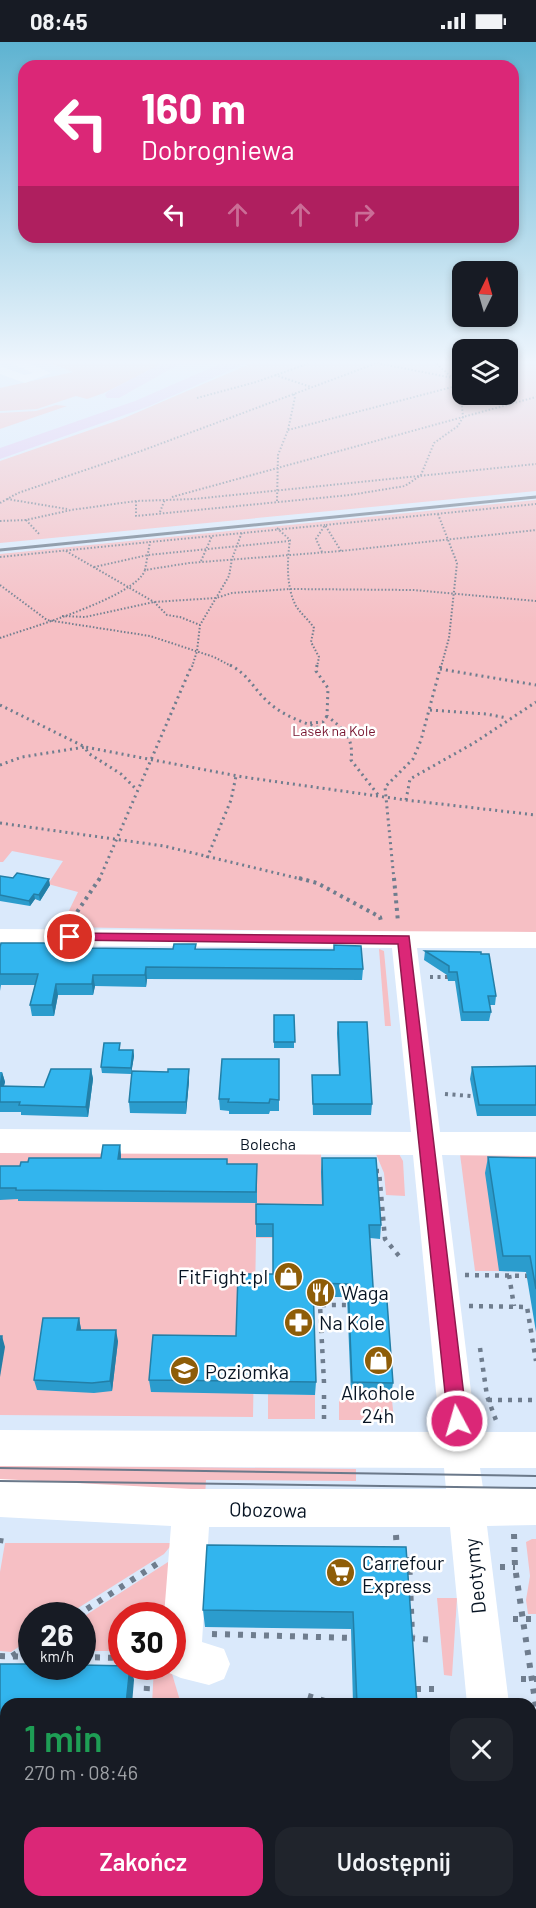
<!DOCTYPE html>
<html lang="pl">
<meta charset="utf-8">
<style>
body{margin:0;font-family:Barlow,sans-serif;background:#20242c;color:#f1f3f6;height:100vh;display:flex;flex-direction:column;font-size:22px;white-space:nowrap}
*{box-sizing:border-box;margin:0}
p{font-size:20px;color:#9ea1a6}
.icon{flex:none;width:33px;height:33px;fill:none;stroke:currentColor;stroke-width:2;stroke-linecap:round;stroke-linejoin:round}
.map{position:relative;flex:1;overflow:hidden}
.details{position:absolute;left:0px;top:1656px;width:537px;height:210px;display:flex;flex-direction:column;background:#171b24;border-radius:18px 18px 0 0;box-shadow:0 3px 9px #0003}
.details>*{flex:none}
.top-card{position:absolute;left:18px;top:18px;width:501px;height:183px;border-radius:18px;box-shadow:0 3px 9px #0003;background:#db2777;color:#fff;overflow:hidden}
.needle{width:39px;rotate:5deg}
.controls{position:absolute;left:452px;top:219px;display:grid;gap:12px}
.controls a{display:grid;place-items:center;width:66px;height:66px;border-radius:12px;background:#171b24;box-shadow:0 3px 9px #0003;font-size:30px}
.speed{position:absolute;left:18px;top:1560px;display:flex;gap:12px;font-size:30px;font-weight:700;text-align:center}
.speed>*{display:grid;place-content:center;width:78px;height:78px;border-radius:50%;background:#171b24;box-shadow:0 3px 9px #0003;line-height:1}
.speed small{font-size:15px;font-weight:400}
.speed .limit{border:9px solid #d22;background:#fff;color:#111}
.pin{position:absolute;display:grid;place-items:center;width:51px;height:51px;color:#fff;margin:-26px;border:3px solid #fff;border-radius:50%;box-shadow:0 2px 6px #0007}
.me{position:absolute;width:66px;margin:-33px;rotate:354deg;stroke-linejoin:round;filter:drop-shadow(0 0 4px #0008)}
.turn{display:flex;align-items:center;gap:21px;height:126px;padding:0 24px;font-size:27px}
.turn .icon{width:78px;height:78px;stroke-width:2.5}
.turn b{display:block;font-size:42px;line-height:51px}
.lanes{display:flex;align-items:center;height:57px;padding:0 24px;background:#0003;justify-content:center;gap:30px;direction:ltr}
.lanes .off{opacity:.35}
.round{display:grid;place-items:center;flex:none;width:63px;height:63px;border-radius:18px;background:#20242c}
.overview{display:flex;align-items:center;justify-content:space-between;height:102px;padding:0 24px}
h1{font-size:36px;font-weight:600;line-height:45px;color:#1e9e55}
.cta{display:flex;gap:12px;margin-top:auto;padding:12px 24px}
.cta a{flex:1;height:69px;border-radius:18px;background:#db2777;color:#fff;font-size:24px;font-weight:600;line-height:69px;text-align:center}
.cta a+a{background:#20242c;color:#f1f3f6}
.status{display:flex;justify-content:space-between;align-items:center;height:42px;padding:0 30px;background:#171b24;direction:ltr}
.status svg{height:16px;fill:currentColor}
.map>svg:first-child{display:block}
.green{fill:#f6bfc4}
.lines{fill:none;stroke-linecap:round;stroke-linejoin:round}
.path-far4{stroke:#6f7d8e;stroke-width:2;stroke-dasharray:1.5 2;stroke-linecap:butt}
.path-far3{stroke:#6f7d8e;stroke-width:3;stroke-dasharray:2 4;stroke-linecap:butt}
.path-far2{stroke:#6f7d8e;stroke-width:4;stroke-dasharray:3 4.5;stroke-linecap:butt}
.path-far1{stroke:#6f7d8e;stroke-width:4.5;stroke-dasharray:4 6;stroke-linecap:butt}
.path{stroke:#6f7d8e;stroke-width:6;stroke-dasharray:5 8;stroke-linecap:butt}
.minor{fill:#fff;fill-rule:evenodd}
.highway{fill:#e0c6f1;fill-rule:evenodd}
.tram{stroke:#6b798a;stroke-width:2}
.rail-far1{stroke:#6b798a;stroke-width:2}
.rail{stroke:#6b798a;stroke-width:3}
.wall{fill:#2b9ccd}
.shaded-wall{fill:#237fa7}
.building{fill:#32b5ee;stroke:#237fa7;stroke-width:1.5}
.route{fill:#db2777;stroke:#8e194d;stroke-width:1.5}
.labels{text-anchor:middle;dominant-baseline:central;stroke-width:5;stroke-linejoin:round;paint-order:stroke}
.far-park-label{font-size:14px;fill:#76132d;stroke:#fff}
.street-label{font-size:16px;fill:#071423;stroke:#fff}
.near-poi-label{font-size:20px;fill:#071423;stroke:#fff;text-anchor:start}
.near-street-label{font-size:20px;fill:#071423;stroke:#fff}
</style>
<div class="status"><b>08:45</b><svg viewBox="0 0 49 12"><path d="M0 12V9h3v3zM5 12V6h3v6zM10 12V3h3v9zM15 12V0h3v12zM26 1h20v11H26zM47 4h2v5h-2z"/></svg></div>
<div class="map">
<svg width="536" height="1866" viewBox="0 0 536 1866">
<rect width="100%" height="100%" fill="#dae9fb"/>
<g class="green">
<path d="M51 321H164L104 351 87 357 76 354 37 367 0 369V346L73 330Z"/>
<path d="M252 321H462V352H507V321H536V449L0 501V419L122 377Z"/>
<path d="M56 363 67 364 0 387V371L36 369Z"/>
<path d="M536 458V893L61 885 78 850 48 842 63 819 12 809 3 820H0V512Z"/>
<path d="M379 907 384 909 391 984H385Z"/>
<path d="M0 1110 321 1111 323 1196H256L253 1375 0 1373Z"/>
<path d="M376 1112H399L403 1119 405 1154 386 1153 384 1131Z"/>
<path d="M460 1112 536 1113V1146L499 1229H475Z"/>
<path d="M268 1352 315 1353V1377H268Z"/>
<path d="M339 1357 392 1358 394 1378H339Z"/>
<path d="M0 1423 356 1427V1439L206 1438 205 1455 0 1443Z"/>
<path d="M532 1497H536V1572H528L526 1558 530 1534 526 1500Z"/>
<path d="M5 1501H173L164 1512 67 1573 32 1574 31 1597 11 1610 0 1609V1530Z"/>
<path d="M168 1520 171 1573 122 1574 121 1609H83V1575Z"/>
<path d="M437 1556H457L452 1634 444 1633Z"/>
<path d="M154 1625H170L181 1662H152Z"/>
<path d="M0 1770 6 1771V1860H22L21 1866H0Z"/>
</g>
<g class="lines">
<g class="path-far4">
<path d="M377 321 453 336"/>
<path d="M275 333 311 345"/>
<path d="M197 356 256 340 310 321"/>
<path d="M288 388 460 343"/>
<path d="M172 455 463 375 460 343 436 321"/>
<path d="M7 457 67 467"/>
<path d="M136 459V474L350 453 405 444 421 433 434 401 458 384 463 375 536 355"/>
<path d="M277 459 278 413 288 388 295 355 293 350"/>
<path d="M0 461 18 451 141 409 377 321"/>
<path d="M160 470 165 457"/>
<path d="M438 472 457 521 449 596 441 625"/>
<path d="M26 478 40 493"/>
<path d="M0 479 26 478 71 468 136 459 194 457 536 422"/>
<path d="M277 486 290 498C287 519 286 545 296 564 301 572 309 578 314 586L311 600 319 615 317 625"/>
<path d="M66 509 154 560 167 573 180 575 200 583"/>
<path d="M341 509 325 483 536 462"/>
<path d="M322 510 316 497 325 483"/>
<path d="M0 515 150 500"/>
<path d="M201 519 212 494"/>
<path d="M94 525 148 513 289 499"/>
<path d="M145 528 150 500 325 483"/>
<path d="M0 543 47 578 150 594 214 615 233 625"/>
<path d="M62 574 85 575 154 560 216 556 232 551 290 547 413 548 536 559"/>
<path d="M0 596C29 586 136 555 145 528L189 521 341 509 536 488"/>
<path d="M192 625 197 609 200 583 229 534 232 517 242 490"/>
</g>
<g class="path-far3">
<path d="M230 623C249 633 253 646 267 659 288 679 319 685 345 694"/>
<path d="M317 623 316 629 328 646 327 674C344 687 354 696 351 718L379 754"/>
<path d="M440 627 536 643"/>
<path d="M0 663 85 705 243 735 406 758 536 773"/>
<path d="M430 668 486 672 507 676"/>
<path d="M310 681 323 680 327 674"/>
<path d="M0 723 22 715 85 705 88 711 121 732 137 748"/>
<path d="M406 758 410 737 474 701 536 660"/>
<path d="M0 781 164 804 305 838"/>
<path d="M207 816 231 758 236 734"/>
<path d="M99 838 192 623"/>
<path d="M394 838 385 745 413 717 421 698 441 623"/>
</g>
<g class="path-far2">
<path d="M299 836 317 841 380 875 381 879"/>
<path d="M394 836 398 880"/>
<path d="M75 877 77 870 100 836"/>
<path d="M430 935H448"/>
<path d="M445 1052 471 1054"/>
</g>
<g class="path-far1">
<path d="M375 1129H379L385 1197 399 1214"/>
<path d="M465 1233 536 1234"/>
<path d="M509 1233 514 1264"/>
<path d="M469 1264 527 1265 536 1319"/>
<path d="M480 1306 487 1354 497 1381"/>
<path d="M324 1341 320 1263H347"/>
<path d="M324 1353V1380"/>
<path d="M488 1358H536"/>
</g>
<g class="path">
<path d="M514 1492 515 1525 536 1665"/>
<path d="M396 1493 397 1510"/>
<path d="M0 1501 1 1495"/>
<path d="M409 1515 412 1593"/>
<path d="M421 1521 444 1524"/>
<path d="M500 1525H515"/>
<path d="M76 1574 160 1520"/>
<path d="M513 1577H536"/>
<path d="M212 1592 355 1596"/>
<path d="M410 1596 433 1598"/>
<path d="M0 1614 32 1615"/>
<path d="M12 1614 32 1602"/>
<path d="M82 1615 122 1616"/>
<path d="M521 1637H536"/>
<path d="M416 1647H437"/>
<path d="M308 1654 335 1662"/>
<path d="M146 1662 148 1624"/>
<path d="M0 1762H6"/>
<path d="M28 1866 29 1860"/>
</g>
<g class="minor">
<path d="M11 321H28L51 331 25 341 0 332V324L25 333 33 331Z"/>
<path d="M0 887 536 890V906H417L440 1090H536V1114L442 1113 476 1390H536V1426H480L483 1446 536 1445V1483L487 1484 509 1662H467L450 1485H209L202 1600 224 1607 230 1622 224 1637 209 1643 181 1636 167 1630 164 1624H172V1574H164L171 1484 0 1475V1437L191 1447H446L444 1426 0 1424V1388L440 1390 413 1113 0 1111V1087L411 1090 392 906 0 903Z"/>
<path d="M531 1855 533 1866H487V1860H531Z"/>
</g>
<g class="highway">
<path d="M162 321H181L119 356H107L105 353 107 350Z"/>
<path d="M222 321H243L240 324 147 365 0 417V406L135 359Z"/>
</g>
<g class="tram">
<path d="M0 1426 536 1434"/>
<path d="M0 1439 536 1446"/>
</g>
<path class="rail-far1" d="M526 456 536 455"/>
<path class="rail" d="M0 508 536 455"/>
</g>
<g class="wall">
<path d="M0 834 50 843 40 859 35 857 30 864 0 859Z"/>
<path d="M84 901 85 906 173 907 196 902V907L363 927 362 938 147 937 146 945 95 944 93 953H58L54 974H32L30 963 35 943H1L0 949V905Z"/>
<path d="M425 909 496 954 495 963H490L491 970 489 979H461L455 939H448L447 933 424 918Z"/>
<rect x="274" y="973" width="20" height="33"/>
<path d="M338 980 372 1062 371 1073H313L312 1033H339L337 991Z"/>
<path d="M121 1008H133L134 1014 131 1032 102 1031 101 1025Z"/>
<path d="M279 1017V1069H270L269 1072H229V1069L220 1068 219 1057Z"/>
<path d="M536 1024V1074H477L470 1037 472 1025Z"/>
<path d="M91 1027 93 1037 88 1075 21 1073V1070H0V1030H2L5 1040 4 1044 44 1045Z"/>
<path d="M189 1027V1039L186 1072 130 1071 129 1060 168 1030Z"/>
<path d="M120 1103 121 1117 227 1122H257V1161L18 1159V1157L0 1158V1124H20L28 1120 101 1116Z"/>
<path d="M488 1115 536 1116V1290L526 1230 499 1229 485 1131Z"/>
<path d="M322 1116 381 1183 380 1197 370 1196 374 1259 393 1341 391 1353H351L347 1255H313L316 1340 315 1353 151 1350 149 1338 236 1294 273 1232V1195H256V1162L322 1163 321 1130Z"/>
<path d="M79 1276 81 1288 118 1299 112 1349 94 1351 37 1348 34 1338Z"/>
<path d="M406 1505 417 1662H353L351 1587 205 1585 203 1568Z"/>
<path d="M0 1622 130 1624 134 1638 6 1662V1707H0Z"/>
<path d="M58 1861 432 1866H62Z"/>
</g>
<g class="shaded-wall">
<path d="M49 837 50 843 40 859 39 853Z"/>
<path d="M34 852 35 857 30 864 29 859Z"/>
<path d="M146 925 147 937 146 945 145 933Z"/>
<path d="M93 933 95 944 93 953 92 942Z"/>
<path d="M56 942 58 953 54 974 52 963Z"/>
<path d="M133 1008 134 1014 131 1032V1026Z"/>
<path d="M91 1027 93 1037 88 1075 86 1065Z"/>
<path d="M189 1027V1039L186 1072V1060Z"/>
<path d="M2 1030 5 1040 1 1054 0 1048V1040Z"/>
<path d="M120 1103 121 1114 120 1128 118 1117Z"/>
<path d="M79 1276 81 1287 80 1299 77 1288Z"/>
<path d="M116 1288 118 1299 112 1349 110 1339Z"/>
<path d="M2 1294 5 1305 0 1335V1306Z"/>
<path d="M130 1624 134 1638 132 1662H126Z"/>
</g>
<g class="building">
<path d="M17 831 49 837 39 853 34 852 29 859 0 853V834L13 836Z"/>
<path d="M1 901H84L83 906 173 907 174 902H196L195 907 334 908V903L361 904 363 927 146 925 145 933H93L92 942H56L52 963H30L38 932H0V905Z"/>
<path d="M425 909 481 910V912H489L496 954H488L491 970H463L457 930H449V924Z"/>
<path d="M274 973H294L295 1000H274Z"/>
<path d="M338 980H367L372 1062H313L312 1033H340Z"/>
<path d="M104 1001H120L119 1008H133L131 1026 101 1025Z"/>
<path d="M222 1017H279V1058L270 1057 269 1061 228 1060 229 1057H219Z"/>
<path d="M536 1024V1063H479L472 1025Z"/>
<path d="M51 1027H91L86 1065 19 1063 20 1060H0V1044L44 1045Z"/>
<path d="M168 1027H189L186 1060H129L132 1029 168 1030Z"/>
<path d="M103 1103H120L118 1117H227V1122H257L256 1150 16 1148V1146H0V1124H20L21 1120H28L29 1116H101Z"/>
<path d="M488 1115 536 1116V1247L530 1214H503Z"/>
<path d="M322 1116H376L381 1183H369L374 1259H387L393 1341 352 1340 348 1242 313 1241 316 1340 149 1338 153 1293 236 1294 238 1232H273V1182H256V1162L323 1163Z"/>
<path d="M43 1276H79L77 1288H116L110 1339 92 1341 34 1338Z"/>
<path d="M0 1294H2L0 1306Z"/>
<path d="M207 1503 406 1505 417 1662H357L353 1570 203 1568Z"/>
<path d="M0 1622H32V1624H82V1623L130 1624 126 1662H6V1694H0Z"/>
<path d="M58 1860H431L432 1866 74 1865 75 1862Z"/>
</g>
<linearGradient id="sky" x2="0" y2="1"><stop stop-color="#5eb3d1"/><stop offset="0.55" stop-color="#eef5fd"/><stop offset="1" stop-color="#eef5fd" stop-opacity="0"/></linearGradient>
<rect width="536" height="582" fill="url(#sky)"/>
<path class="route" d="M70 891 409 894 467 1379 464 1385 457 1388 451 1385 448 1379 398 902 65 898 63 895Z"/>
<defs>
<symbol id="shop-disc" viewBox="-11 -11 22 22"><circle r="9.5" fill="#8e5d08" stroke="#fff"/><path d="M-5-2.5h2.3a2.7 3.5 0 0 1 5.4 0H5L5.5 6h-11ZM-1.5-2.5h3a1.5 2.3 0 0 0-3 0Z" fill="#fff"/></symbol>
<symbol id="restaurant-disc" viewBox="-11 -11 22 22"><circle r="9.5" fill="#8e5d08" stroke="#fff"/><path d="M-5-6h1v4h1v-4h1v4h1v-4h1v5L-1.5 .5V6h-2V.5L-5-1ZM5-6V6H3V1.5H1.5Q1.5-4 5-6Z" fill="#fff"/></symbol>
<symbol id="pharmacy-disc" viewBox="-11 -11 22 22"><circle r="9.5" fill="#8e5d08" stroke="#fff"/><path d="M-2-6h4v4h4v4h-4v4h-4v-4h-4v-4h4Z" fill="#fff"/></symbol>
<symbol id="school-disc" viewBox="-11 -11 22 22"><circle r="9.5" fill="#8e5d08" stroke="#fff"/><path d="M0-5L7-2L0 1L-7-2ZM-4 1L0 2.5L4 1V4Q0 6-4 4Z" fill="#fff"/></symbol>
<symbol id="supermarket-disc" viewBox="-11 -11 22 22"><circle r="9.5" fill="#8e5d08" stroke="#fff"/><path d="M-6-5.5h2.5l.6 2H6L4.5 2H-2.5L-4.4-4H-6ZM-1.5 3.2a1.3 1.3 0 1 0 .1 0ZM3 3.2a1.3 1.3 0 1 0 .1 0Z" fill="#fff"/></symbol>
</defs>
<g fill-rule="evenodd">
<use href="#shop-disc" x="272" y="1218" width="33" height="33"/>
<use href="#restaurant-disc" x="304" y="1234" width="33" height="33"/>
<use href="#pharmacy-disc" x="282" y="1264" width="33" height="33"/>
<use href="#shop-disc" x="362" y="1302" width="33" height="33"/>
<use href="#school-disc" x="168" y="1312" width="33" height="33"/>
<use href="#supermarket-disc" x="324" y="1514" width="33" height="33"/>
</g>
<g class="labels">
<g class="far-park-label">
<text x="334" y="688">Lasek na Kole</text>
</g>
<g class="street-label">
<text x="268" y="1101">Bolecha</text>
</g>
<g class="near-poi-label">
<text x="268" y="1234" text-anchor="end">FitFight.pl</text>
<text x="341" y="1250">Waga</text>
<text x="319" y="1280">Na Kole</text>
<text x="205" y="1329">Poziomka</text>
<text x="378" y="1350" text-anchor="middle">Alkohole<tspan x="378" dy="23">24h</tspan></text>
<text x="362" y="1520">Carrefour<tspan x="362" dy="23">Express</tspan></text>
</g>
<g class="near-street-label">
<text transform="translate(268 1467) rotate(1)">Obozowa</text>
<text transform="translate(474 1534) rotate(-96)">Deotymy</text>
</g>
</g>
</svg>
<div class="controls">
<a><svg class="needle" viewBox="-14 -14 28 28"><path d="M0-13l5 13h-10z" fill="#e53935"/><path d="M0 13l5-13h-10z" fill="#9ea1a6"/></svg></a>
<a><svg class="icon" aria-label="layers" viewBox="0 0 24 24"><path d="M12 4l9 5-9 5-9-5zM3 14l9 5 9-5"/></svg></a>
</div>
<div class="speed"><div>26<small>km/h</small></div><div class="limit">30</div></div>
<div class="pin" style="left:70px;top:895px;background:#d93025"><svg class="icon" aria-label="arrive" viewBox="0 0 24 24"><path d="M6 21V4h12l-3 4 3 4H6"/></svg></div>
<svg class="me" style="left:457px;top:1379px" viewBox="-20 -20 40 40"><circle r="17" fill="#db2777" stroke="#fff" stroke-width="3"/><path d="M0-11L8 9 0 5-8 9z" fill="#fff"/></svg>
<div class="top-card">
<div class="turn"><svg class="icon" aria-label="left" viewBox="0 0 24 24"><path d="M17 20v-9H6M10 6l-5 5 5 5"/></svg><div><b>160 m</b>Dobrogniewa</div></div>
<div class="lanes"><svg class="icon" aria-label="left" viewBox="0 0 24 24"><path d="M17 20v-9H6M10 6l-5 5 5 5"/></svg><svg class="icon off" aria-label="ahead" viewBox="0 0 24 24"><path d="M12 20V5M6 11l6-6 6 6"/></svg><svg class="icon off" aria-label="ahead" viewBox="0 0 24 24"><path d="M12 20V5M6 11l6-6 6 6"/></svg><svg class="icon off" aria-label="right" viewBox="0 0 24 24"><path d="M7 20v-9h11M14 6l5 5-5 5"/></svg></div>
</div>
<section class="details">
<div class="overview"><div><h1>1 min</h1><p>270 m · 08:46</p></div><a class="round"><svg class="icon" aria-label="close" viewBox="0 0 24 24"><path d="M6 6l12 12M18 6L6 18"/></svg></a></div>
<div class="cta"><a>Zakończ</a><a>Udostępnij</a></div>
</section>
</div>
